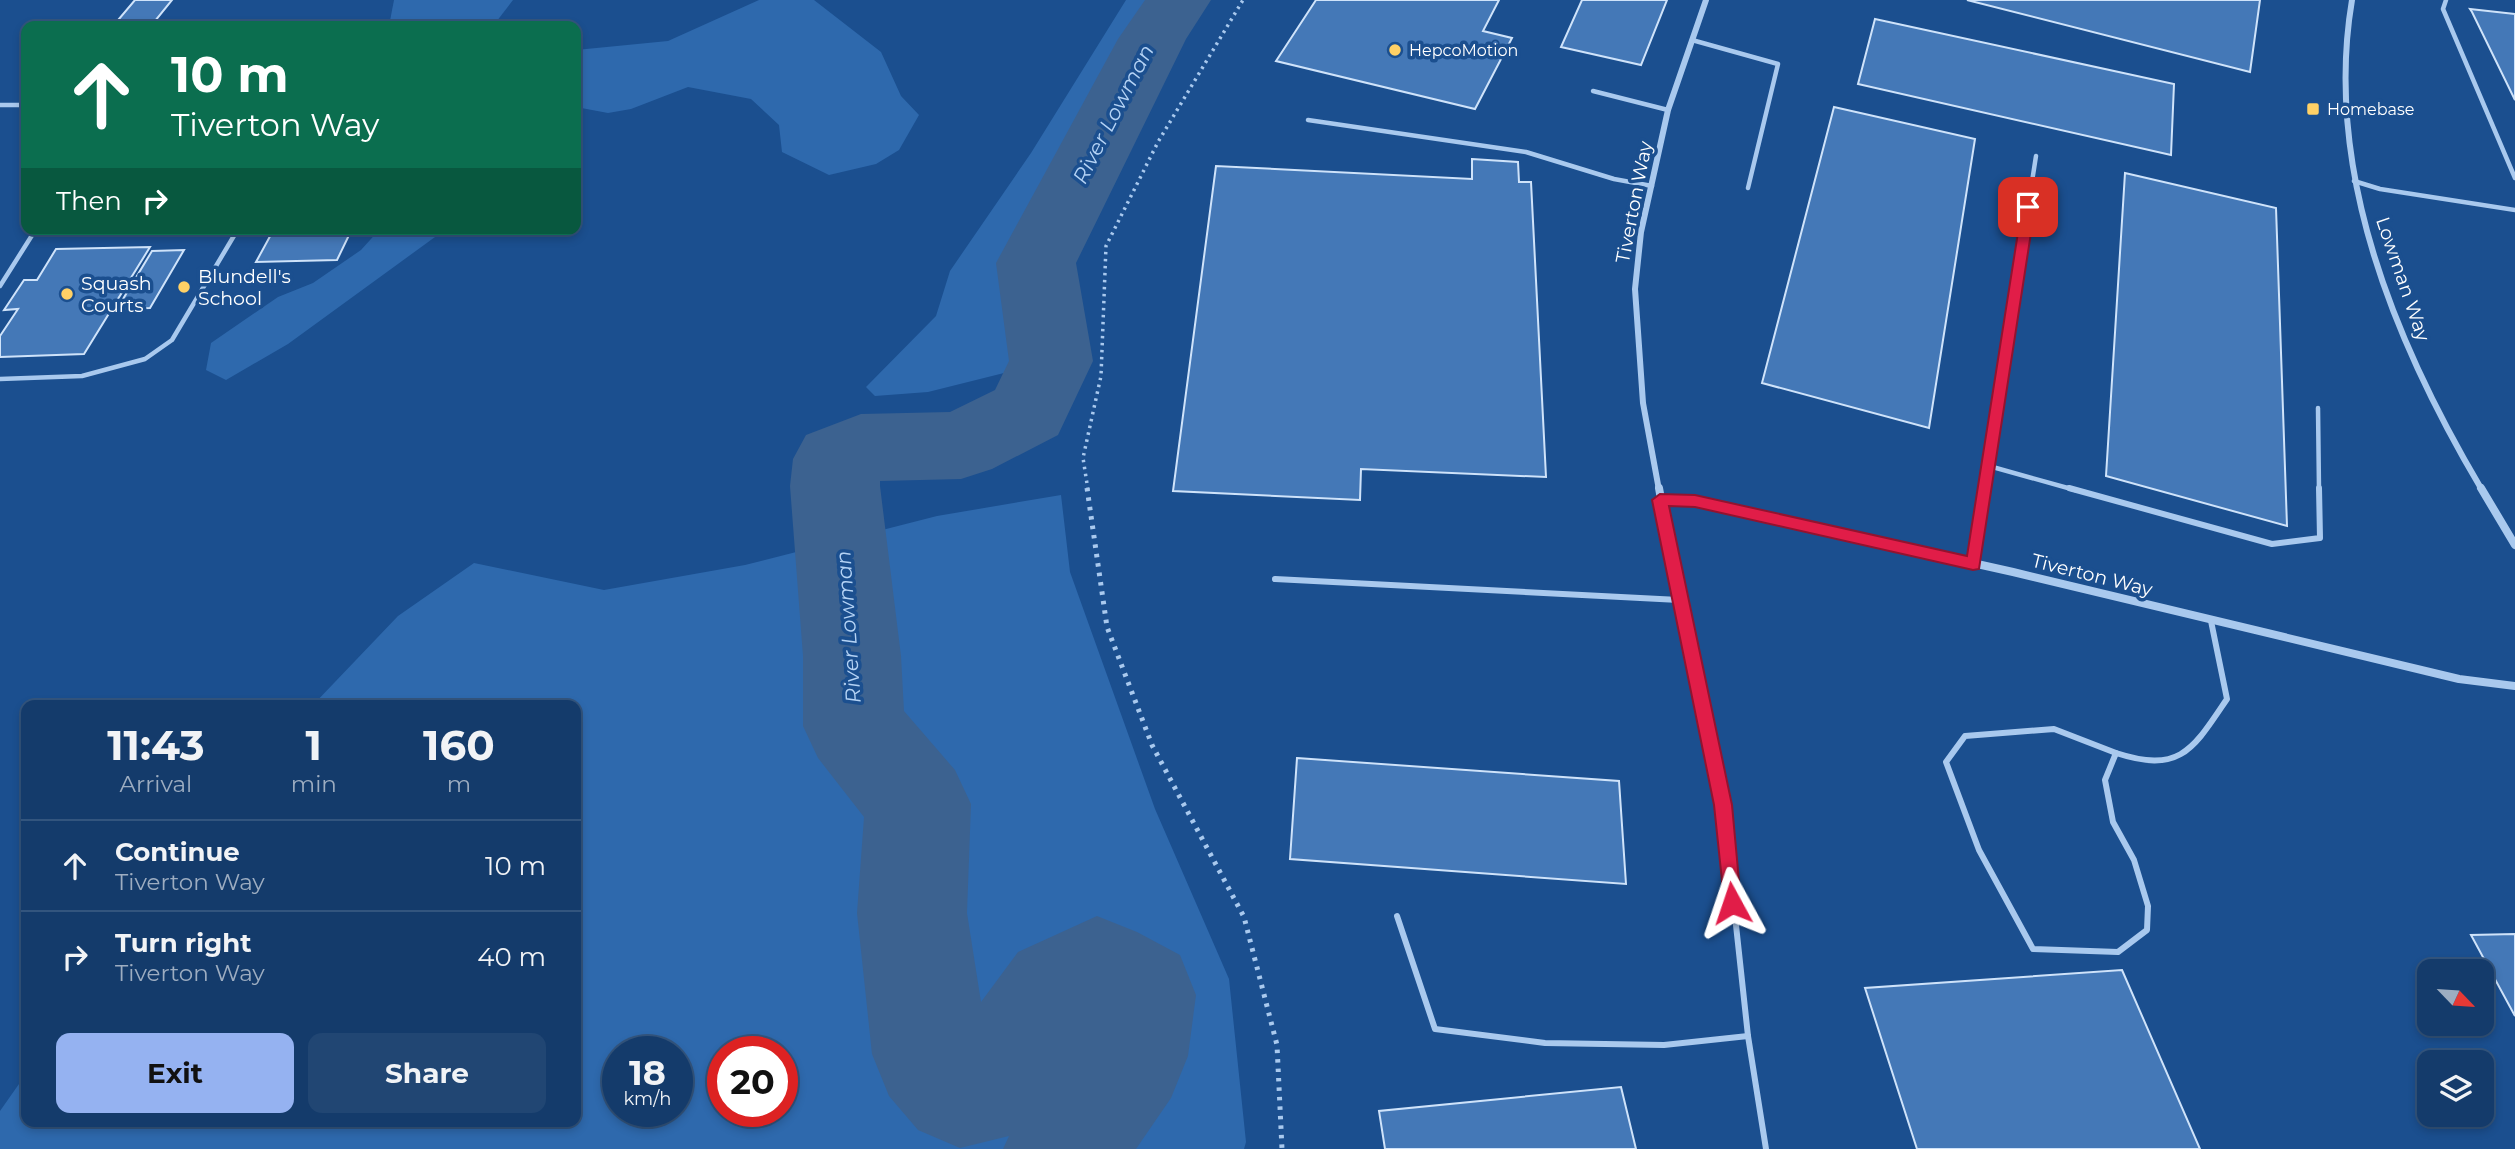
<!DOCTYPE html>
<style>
body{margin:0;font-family:Montserrat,sans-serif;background:#214673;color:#f1f3f6;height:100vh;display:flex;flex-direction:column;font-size:26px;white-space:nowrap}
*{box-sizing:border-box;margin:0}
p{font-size:23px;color:#9dadc1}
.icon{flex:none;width:38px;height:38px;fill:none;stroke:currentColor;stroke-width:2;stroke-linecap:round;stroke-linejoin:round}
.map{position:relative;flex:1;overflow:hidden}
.panel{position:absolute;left:21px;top:700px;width:560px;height:427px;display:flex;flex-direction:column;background:#143b6b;border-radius:14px;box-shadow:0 4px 10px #0003,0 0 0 2px #33557e}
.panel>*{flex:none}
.banner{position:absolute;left:21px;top:21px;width:560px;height:214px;border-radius:14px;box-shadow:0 4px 10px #0003,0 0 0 2px #33557e;background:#0b6e4f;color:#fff;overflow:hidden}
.needle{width:46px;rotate:115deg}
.fabs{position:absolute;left:2417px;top:959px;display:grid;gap:14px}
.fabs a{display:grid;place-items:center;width:77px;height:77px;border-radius:14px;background:#143b6b;box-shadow:0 4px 10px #0003,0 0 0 2px #33557e;font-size:35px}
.speed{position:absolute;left:602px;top:1036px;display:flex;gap:14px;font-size:35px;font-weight:700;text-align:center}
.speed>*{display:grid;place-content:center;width:91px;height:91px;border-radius:50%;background:#143b6b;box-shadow:0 4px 10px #0003,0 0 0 2px #33557e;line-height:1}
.speed small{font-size:18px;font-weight:400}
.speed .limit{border:10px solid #d22;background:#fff;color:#111}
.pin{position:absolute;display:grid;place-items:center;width:60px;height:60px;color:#fff;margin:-30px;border-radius:14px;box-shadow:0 4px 10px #0006}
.me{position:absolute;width:77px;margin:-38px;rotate:355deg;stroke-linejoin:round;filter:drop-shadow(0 0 5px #0008)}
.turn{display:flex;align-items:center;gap:24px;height:147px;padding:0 35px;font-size:32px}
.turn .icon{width:91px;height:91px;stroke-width:2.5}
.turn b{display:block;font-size:49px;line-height:60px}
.then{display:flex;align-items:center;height:66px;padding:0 35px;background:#0003;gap:14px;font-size:26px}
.eta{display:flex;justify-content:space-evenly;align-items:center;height:119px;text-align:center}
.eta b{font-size:42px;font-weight:700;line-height:49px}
.primary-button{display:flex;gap:14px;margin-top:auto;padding:14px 35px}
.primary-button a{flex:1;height:80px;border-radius:14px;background:#95b2f1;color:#111;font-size:28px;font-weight:700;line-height:80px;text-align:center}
.primary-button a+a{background:#214673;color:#f1f3f6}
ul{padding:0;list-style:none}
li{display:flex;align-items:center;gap:21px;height:91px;padding:0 35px;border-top:2px solid #33557e}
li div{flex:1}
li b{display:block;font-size:26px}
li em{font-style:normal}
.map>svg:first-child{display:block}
.green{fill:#2e69ad;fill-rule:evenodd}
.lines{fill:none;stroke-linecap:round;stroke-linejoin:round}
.river{fill:#3c6290;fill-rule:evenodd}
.building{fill:#4478b7;stroke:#cfe3fa;stroke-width:2}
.path-far1{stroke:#a9c9ee;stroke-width:3.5;stroke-dasharray:2.5 4.5;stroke-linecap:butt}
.path{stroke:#a9c9ee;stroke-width:5;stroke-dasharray:3.5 6;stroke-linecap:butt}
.service-far1{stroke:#a9c9ee;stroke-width:4.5}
.service{stroke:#a9c9ee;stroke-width:6}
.minor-far1{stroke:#a9c9ee;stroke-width:6}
.minor{stroke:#a9c9ee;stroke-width:8}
.route{fill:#e11d48;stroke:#92132f;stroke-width:2}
.poi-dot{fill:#ffd166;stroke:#1b4f8f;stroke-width:2.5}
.labels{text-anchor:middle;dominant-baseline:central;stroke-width:7;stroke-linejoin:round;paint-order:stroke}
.far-poi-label{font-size:16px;fill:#fff;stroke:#1b4f8f;text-anchor:start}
.street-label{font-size:19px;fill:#fff;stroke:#1b4f8f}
.poi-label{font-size:19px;fill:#fff;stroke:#1b4f8f;text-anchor:start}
.water-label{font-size:21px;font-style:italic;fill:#b5d3f5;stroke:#1b4f8f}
</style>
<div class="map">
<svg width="2515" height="1149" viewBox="0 0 2515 1149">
<rect width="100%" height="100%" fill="#1b4f8f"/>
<g class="green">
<path d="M394 0H513L493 26H389Z"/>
<path d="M759 0H814L881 52 901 96 919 115 899 150 876 164 829 175 782 152 779 125 751 99 688 87 631 109 608 113 576 107V50L668 41Z"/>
<path d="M1126 0H1167L1114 82 1033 237 1018 289 1028 330 1012 371 928 392 875 396 866 387 936 316 950 271 1031 153Z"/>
<path d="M380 229H446L288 344 226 380 206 370 211 343 278 297 313 283 361 250Z"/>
<path d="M1061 495 1070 572 1155 809 1229 979 1246 1142 1244 1149H0V1111L26 1074V1122H576V705H313L398 616 474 563 604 590 745 565 937 516ZM618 1052H677V1111H618ZM723 1052H782V1111H723Z"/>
</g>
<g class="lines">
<path class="river" d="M1145 0H1211L1186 39 1076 263 1093 361 1058 435 992 469 961 479 880 481V486L901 656 904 711 955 770 971 804 967 913 981 1002 1018 952 1097 916 1137 932 1180 955 1196 995 1188 1056 1171 1098 1136 1149H1003L1009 1136 960 1148 918 1130 889 1096 872 1054 857 913 864 817 818 758 803 726V656L790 486 793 459 806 435 861 414 950 412 995 390 1009 361 996 263 1118 39Z"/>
</g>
<g class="building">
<path d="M135 0H172L151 26H113Z"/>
<path d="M1316 0H1499L1483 31 1512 38 1475 109 1276 61Z"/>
<path d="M1582 0H1667L1641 65 1561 47Z"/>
<path d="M1967 0H2260L2250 72Z"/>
<path d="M2470 9 2515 14V100L2472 12Z"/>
<path d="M1875 19 2174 84 2171 155 1858 84Z"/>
<path d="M1834 107 1975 139 1929 428 1762 383Z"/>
<path d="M1472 159 1518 162 1519 182H1531L1546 477 1361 469 1360 500 1173 491 1216 166 1472 179Z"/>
<path d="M2125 173 2276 208 2287 526 2106 476Z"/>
<path d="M63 229H194L191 234 58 236Z"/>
<path d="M274 229H352L337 260 256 262Z"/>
<path d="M150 247 84 354 0 357V336L18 309 4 310 24 280H37L56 249Z"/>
<path d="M184 250 150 308 117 309 152 251Z"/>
<path d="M1297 758 1619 781 1626 884 1290 859Z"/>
<path d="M2515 934V1016L2471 935Z"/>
<path d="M2122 970 2200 1149H1917L1865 988Z"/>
<path d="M1621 1087 1636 1149H1385L1379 1111Z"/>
</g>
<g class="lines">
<path class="path-far1" d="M1088 490 1083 458 1101 376 1106 246 1158 142 1243 0"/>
<path class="path" d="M1087 488 1107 627 1152 745 1244 917 1277 1045 1282 1149"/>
<g class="service-far1">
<path d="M2446 0 2443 9 2515 178"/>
<path d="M1692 40 1778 64 1748 188"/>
<path d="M1593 91 1668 110"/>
<path d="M0 105H26"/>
<path d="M1308 120 1526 152 1614 179 1652 186"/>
<path d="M2354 181 2380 189 2515 210"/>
<path d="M0 286 36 229"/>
<path d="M0 379 82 376 145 359 172 340 238 229"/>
<path d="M2318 408 2319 490"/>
<path d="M1989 466 2075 490"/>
<path d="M1984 490 2036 156"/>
</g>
<g class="service">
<path d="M2069 488 2272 544 2320 538 2319 488"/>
<path d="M1973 564 1985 488"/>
<path d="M1275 579 1679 600"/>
<path d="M2054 729 2116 753 2105 780 2113 822 2134 860 2148 906 2147 930 2118 952 2033 949 1979 850 1946 762 1965 736Z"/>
<path d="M2116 753C2181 774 2193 749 2227 699L2211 621"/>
<path d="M1723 805 1748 1036 1766 1149"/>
<path d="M1397 916 1435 1029 1545 1043 1664 1045 1748 1036"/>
</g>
<g class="minor-far1">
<path d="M2352 0C2323 171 2396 345 2482 490"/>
<path d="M1659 490 1643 403 1635 289 1641 232 1668 110 1706 0"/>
</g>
<g class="minor">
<path d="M1659 488 1679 600 1723 805"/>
<path d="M2481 488 2515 545"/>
<path d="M1660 500 1694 501 2013 572 2459 679 2515 686"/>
</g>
</g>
<path class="route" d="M2028 203 2035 207 1979 569 1973 570 1695 507 1669 506 1732 805 1741 903 1739 909 1732 912 1725 909 1714 805 1652 500 1660 494 1695 495 1967 556 2022 207Z"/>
<g class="poi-dot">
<circle cx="1395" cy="50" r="7"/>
<rect x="2306" y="102" width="14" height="14" rx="3.5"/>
<circle cx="184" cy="287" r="7"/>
<circle cx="67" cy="294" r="7"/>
</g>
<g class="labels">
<g class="far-poi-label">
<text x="1409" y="50">HepcoMotion</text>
<text x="2327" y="109">Homebase</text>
</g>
<g class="street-label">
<text transform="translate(1634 202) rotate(-79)">Tiverton Way</text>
<text transform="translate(2403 279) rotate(71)">Lowman Way</text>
<text transform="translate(2092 575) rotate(14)">Tiverton Way</text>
</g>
<g class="poi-label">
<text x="198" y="276">Blundell's<tspan x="198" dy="22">School</tspan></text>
<text x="81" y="283">Squash<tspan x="81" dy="22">Courts</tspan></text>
</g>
<g class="water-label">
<text transform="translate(1113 114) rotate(-63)">River Lowman</text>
<text transform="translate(848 627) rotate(-94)">River Lowman</text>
</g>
</g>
</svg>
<div class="fabs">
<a><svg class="needle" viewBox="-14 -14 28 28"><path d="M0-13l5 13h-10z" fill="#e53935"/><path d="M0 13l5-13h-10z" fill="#9dadc1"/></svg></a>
<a><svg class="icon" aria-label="layers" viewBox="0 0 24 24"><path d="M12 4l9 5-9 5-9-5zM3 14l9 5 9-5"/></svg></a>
</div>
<div class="speed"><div>18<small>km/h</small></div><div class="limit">20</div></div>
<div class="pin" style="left:2028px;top:207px;background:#d93025"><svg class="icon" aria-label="arrive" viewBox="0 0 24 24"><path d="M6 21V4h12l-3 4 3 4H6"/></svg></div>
<svg class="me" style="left:1732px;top:903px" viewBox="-20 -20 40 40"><path d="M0-17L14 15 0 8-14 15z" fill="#e11d48" stroke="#fff" stroke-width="4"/></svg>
<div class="banner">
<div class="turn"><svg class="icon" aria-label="ahead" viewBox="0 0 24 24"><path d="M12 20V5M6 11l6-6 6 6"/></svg><div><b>10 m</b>Tiverton Way</div></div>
<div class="then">Then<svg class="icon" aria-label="right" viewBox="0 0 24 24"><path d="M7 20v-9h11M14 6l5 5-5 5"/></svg></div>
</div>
<section class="panel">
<div class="eta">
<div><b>11:43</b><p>Arrival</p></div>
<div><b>1</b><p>min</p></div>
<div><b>160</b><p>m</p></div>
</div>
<ul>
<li><svg class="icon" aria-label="ahead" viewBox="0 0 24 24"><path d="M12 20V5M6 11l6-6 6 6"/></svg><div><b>Continue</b><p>Tiverton Way</p></div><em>10 m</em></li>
<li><svg class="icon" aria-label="right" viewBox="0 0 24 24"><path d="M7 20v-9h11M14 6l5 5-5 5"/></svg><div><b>Turn right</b><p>Tiverton Way</p></div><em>40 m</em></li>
</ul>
<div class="primary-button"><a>Exit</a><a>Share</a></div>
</section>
</div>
